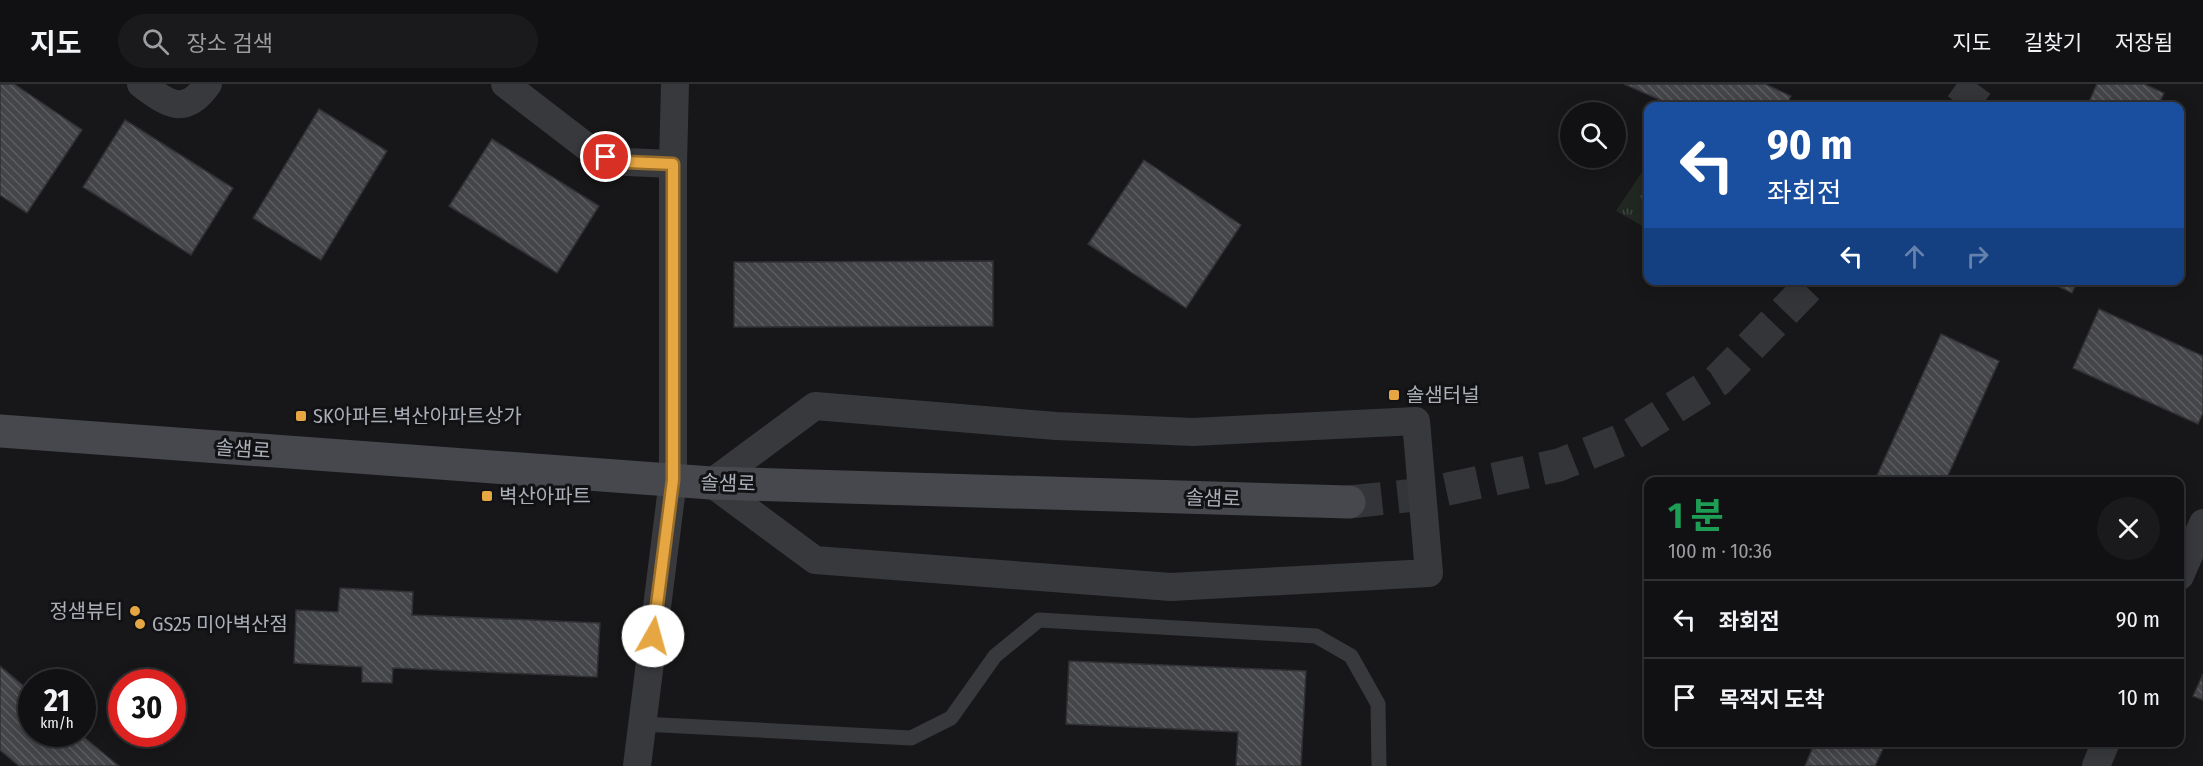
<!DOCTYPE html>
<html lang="ko">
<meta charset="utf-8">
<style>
body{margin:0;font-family:"Fira Sans Condensed","Noto Sans KR",sans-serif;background:#1a1a1c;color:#f1f3f6;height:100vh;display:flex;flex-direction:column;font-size:22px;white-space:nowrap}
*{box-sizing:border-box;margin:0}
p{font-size:20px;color:#9c9da0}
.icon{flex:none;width:33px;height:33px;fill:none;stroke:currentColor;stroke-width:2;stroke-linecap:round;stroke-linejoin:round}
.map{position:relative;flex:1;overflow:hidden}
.side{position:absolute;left:1644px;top:393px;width:540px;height:270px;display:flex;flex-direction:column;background:#111113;border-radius:12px;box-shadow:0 3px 15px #0003,0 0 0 2px #303133}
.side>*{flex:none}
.banner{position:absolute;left:1644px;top:18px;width:540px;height:183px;border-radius:12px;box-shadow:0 3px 15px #0003,0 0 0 2px #303133;background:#1a4fa0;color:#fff;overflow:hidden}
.tools{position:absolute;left:1560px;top:18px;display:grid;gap:12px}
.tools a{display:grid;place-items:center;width:66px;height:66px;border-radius:50%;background:#111113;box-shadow:0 3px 15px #0003,0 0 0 2px #303133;font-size:30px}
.speed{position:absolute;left:18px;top:585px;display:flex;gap:12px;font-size:30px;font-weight:700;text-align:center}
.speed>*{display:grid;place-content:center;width:78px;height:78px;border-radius:50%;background:#111113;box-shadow:0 3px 15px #0003,0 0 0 2px #303133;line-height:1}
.speed small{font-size:15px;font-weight:400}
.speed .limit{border:9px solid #d22;background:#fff;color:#111}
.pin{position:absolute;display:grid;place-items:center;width:51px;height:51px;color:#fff;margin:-26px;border:3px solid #fff;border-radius:50%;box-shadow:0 2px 6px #0007}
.me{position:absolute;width:66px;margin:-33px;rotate:7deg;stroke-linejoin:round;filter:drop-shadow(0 0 4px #0008)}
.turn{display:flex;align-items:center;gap:21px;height:126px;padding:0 24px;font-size:27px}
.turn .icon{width:78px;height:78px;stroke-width:2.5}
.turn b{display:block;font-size:42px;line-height:51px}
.lanes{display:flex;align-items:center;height:57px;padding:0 24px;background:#0003;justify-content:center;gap:30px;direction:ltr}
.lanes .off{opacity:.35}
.round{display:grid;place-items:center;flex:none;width:63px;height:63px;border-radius:32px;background:#1a1a1c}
.overview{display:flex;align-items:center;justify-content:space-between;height:102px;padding:0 24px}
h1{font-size:36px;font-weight:700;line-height:45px;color:#1e9e55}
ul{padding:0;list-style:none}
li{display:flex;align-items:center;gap:18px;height:78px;padding:0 24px;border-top:2px solid #303133}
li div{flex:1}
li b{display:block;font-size:22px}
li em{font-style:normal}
header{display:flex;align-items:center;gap:36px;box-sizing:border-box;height:84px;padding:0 30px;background:#111113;border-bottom:2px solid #303133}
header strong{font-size:28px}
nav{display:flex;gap:33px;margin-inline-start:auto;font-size:21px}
.search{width:420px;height:54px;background:#1a1a1c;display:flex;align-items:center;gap:15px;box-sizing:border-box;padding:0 21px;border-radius:33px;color:#9c9da0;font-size:22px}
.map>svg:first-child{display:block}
.grass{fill:url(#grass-tufts)}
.building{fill:url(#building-back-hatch);stroke:#313135;stroke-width:1.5}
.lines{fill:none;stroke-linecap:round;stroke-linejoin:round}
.secondary-tunnel{stroke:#343539;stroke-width:33;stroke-dasharray:33 16;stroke-linecap:butt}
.lane{stroke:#38393d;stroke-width:15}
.street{stroke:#38393d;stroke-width:28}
.secondary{stroke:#46484d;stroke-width:33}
.route-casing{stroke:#966d2b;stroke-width:15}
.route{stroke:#e6a742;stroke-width:10}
.poi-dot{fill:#e6a742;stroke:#121214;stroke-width:2}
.labels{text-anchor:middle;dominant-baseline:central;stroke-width:6;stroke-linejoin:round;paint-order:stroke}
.poi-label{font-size:20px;fill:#aaafb8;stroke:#121214;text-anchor:start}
.street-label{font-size:20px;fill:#aaafb8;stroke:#121214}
</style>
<header>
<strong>지도</strong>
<div class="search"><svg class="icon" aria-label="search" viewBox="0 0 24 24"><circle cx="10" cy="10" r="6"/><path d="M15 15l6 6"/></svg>장소 검색</div>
<nav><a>지도</a><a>길찾기</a><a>저장됨</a></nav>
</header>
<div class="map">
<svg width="2203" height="682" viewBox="0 0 2203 682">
<defs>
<pattern id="grass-tufts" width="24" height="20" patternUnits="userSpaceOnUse" patternTransform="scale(1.5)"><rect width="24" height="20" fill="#212822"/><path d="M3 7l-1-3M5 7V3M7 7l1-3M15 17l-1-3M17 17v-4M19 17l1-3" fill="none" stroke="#3f4540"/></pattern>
<pattern id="building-back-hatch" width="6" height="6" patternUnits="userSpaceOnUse" patternTransform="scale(1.5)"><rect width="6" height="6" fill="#444549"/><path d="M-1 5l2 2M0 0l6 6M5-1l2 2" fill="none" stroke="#5c5d61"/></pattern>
</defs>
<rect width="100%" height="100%" fill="#171719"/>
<path class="grass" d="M1648 79V145L1616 127Z"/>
<g class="building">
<path d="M0 0H14L82 46 27 129 0 111Z"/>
<path d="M1624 0H1765L1791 12 1786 22H1674Z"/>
<path d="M2097 0H2144L2164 9 2158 22H2087Z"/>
<path d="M319 25 387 67 321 176 253 134Z"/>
<path d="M125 36 233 104 191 171 83 103Z"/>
<path d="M492 55 599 122 557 189 449 122Z"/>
<path d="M1144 76 1241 141 1186 224 1088 160Z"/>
<path d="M993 177V242L734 243V178Z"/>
<path d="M2045 196H2078L2072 209Z"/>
<path d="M2099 225 2203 272V329L2198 340 2073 284Z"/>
<path d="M1941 250 1999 277 1945 398H1874Z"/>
<path d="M340 504 413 508 412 531 600 539 597 593 393 584 392 599 362 598V583L294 579 296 526 338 528Z"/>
<path d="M1069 577 1306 587 1301 682H1236L1238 648 1066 640Z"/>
<path d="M0 582 32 609V650H80L119 682H19L0 666Z"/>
<path d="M2203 590V616L2193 612Z"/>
<path d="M1815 658H1886L1875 682H1805Z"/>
</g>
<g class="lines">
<g class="secondary-tunnel">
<path d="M1961 22 1977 0"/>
<path d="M1349 418 1425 410 1559 381 1624 355 1718 296 1815 196"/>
</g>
<path class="lane" d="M642 640 911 654 951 634 995 572 1039 536 1316 552 1351 572 1378 620 1379 682"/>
<g class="street">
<path d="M141 0C167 19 184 34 208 0"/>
<path d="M505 0 587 63 606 73 627 78 673 80"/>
<path d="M815 322 1056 342 1193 348 1416 337 1429 489 1171 503 815 476 711 399Z"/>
<path d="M2180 492 2203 439"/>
<path d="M637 682 673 396V80L675 0"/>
<path d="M2096 682 2106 658"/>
</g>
<path class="secondary" d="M0 347 711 399 1349 418"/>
</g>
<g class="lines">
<defs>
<path id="route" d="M606 73 627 78 673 80V396L653 552"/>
</defs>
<use href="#route" class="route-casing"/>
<use href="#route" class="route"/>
</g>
<g class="poi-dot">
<rect x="1388" y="305" width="12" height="12" rx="3"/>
<rect x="295" y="326" width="12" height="12" rx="3"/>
<rect x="481" y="406" width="12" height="12" rx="3"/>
<circle cx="135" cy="527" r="6"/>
<circle cx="140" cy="540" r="6"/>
</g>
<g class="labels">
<g class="poi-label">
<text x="1406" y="311">솔샘터널</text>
<text x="313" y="332">SK아파트.벽산아파트상가</text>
<text x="499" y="412">벽산아파트</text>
<text x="123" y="527" text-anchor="end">정샘뷰티</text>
<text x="152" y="540">GS25 미아벽산점</text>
</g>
<g class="street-label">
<text transform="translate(243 365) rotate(4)">솔샘로</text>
<text transform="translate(728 399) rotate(2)">솔샘로</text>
<text transform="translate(1213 414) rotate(2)">솔샘로</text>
</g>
</g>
</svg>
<div class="tools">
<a><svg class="icon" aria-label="search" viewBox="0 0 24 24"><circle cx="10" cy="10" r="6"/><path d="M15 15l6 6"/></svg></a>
</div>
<div class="speed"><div>21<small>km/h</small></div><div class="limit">30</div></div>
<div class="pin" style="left:606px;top:73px;background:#d93025"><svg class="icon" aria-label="arrive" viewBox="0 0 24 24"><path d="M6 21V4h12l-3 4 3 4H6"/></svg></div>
<svg class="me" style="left:653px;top:552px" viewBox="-20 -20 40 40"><circle r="19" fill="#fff"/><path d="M0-13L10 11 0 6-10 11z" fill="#e6a742"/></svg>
<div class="banner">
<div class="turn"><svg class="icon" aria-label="left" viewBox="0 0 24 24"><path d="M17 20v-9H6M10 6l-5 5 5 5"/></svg><div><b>90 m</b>좌회전</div></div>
<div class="lanes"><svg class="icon" aria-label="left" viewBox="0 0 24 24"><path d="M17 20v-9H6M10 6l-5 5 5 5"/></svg><svg class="icon off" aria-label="ahead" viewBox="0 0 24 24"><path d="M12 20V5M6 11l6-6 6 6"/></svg><svg class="icon off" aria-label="right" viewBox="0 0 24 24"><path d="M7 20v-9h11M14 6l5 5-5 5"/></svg></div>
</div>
<section class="side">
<div class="overview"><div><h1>1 분</h1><p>100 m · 10:36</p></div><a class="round"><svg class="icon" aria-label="close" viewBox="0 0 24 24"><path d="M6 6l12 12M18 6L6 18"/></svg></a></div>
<ul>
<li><svg class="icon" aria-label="left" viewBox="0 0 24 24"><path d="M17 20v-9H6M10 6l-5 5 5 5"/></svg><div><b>좌회전</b></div><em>90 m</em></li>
<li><svg class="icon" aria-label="arrive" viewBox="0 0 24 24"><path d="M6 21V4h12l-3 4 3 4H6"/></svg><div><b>목적지 도착</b></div><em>10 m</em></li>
</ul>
</section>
</div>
